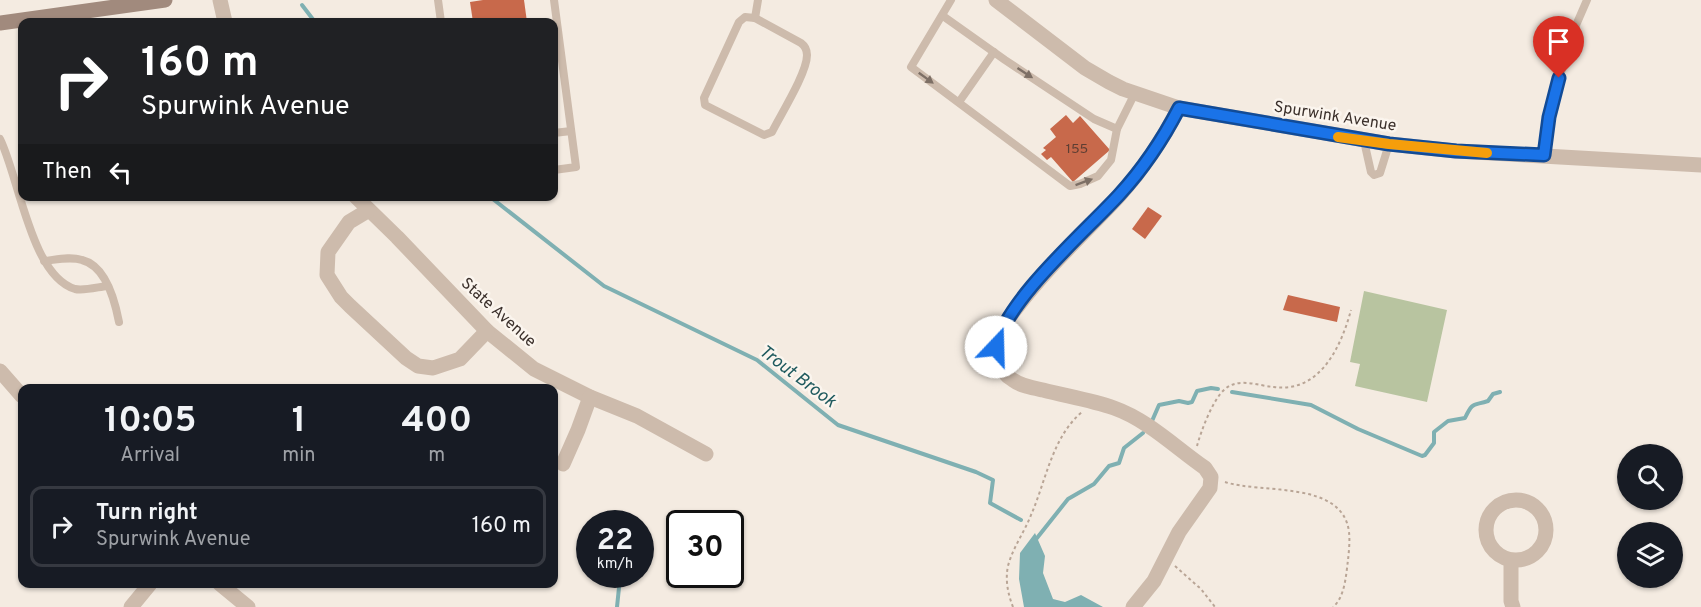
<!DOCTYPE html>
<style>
body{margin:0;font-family:Overpass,sans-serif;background:#242831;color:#f1f3f6;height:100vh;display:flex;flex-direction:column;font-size:22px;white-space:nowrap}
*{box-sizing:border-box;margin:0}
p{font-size:20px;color:#9ea1a6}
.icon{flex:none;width:33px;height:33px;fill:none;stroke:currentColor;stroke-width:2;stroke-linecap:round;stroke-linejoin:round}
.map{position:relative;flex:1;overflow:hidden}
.details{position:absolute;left:18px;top:384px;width:540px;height:204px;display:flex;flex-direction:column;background:#171b24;border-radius:12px;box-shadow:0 2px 4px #0004}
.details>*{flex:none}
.guide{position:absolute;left:18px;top:18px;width:540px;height:183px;border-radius:12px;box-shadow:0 2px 4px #0004;background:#202124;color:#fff;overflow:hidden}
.controls{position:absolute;left:1617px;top:444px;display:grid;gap:12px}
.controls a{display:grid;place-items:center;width:66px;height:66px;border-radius:50%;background:#171b24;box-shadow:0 2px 4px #0004;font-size:30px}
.speed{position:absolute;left:576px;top:510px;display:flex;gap:12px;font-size:30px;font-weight:700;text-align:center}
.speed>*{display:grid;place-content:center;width:78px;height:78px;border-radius:50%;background:#171b24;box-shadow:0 2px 4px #0004;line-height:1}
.speed small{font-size:15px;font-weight:400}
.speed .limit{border:3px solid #111;border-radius:9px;background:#fff;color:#111}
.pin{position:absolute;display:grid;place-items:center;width:51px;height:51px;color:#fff;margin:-62px -26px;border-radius:50% 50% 50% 0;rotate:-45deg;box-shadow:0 0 6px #0007}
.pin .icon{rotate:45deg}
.me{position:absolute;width:66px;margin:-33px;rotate:21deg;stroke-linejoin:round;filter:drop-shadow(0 0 4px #0008)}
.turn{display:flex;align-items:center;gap:21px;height:126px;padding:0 24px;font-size:27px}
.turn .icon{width:78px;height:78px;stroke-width:2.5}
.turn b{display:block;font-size:42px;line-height:51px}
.then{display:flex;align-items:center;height:57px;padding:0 24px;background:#0003;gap:12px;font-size:22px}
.eta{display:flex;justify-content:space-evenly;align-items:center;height:102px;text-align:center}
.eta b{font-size:36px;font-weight:700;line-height:42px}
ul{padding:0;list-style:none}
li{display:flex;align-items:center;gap:18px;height:81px;margin:0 12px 9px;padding:0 12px;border:3px solid #363941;border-radius:12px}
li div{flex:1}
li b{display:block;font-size:22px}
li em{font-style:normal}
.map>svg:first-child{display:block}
.green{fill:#b8c4a0}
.water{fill:#7fb0b2}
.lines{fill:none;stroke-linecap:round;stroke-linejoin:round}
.stream{stroke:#7fb0b2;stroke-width:4}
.building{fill:#c8694b}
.path{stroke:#b9a596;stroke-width:2;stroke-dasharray:3 3;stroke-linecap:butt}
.lane{stroke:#cdbbac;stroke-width:8}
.street{stroke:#cdbbac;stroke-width:15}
.secondary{stroke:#a18a7d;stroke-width:15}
.oneway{fill:#7d6f65}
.route-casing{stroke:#114b97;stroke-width:15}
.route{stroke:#1a73e8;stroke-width:10}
.slow{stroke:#f59e0b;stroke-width:10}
.labels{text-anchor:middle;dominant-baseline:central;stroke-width:5;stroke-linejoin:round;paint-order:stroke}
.number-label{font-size:14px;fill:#5e3e33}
.street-label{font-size:16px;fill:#3b302b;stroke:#fbf5ee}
.water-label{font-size:18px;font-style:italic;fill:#1f5a5e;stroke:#fbf5ee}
</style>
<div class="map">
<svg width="1701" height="607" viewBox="0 0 1701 607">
<rect width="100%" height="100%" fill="#f4ebe1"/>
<path class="green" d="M1364 291 1447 310 1427 402 1355 386 1360 364 1350 362Z"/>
<path class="water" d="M1035 533 1045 556 1043 573 1053 599 1065 602 1081 595 1103 607H1024L1019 579 1020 553Z"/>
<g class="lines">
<g class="stream">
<path d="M302 5 315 22"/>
<path d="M489 196 604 286 757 360 838 425 976 472 993 480 990 503 1021 520"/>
<path d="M1232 392 1311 405 1358 429 1422 456 1425 455 1434 443V432L1448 421 1465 418C1473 401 1473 406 1488 401L1493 394 1500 392"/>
<path d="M1152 421 1159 405 1179 401 1188 403 1192 402 1197 391 1211 388 1218 389"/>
<path d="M1037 538 1068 499 1094 484 1109 466 1119 463 1124 448 1143 433"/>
<path d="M617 607 620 578"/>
</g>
</g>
<g class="building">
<path d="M483 0H524L527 22H473L470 2Z"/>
<path d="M1066 115 1073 123 1080 116 1110 150 1073 182 1051 157 1047 160 1041 154 1046 150 1043 148 1056 137 1050 129Z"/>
<path d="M1148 207 1162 216 1145 239 1132 229Z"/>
<path d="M1288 295 1340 307 1337 322 1283 310Z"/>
</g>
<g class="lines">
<g class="path">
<path d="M1197 446C1201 431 1213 399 1225 389 1239 377 1259 386 1274 387 1320 393 1341 347 1351 310"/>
<path d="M1225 482C1261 494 1343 480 1349 532 1350 540 1349 551 1348 560 1346 575 1345 597 1333 607"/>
<path d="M1175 566 1201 589 1215 607"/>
<path d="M1013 607C1008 594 1005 580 1008 566 1013 547 1024 533 1031 515 1046 481 1052 437 1082 412"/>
</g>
<g class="lane">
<path d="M438 0 441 22"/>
<path d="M951 0 911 67 1070 186 1080 184 1098 176 1111 160 1117 129 1135 93"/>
<path d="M943 16 1005 60 1094 119 1117 129"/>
<path d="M745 17 755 18 801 43C805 46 807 49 807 55 807 73 781 114 772 132L764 135 705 105 704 98 739 22Z"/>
<path d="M755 18 758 0"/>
<path d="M959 102 994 52"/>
<path d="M554 133 571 131"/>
<path d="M0 139C19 177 31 276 75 289 84 291 98 287 107 286"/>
<path d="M1364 141 1371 172 1374 175 1380 173 1389 144"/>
<path d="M1544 155 1549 117 1570 39 1587 0"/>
<path d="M554 170 576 167 554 0"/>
<path d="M44 261C55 260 70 256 82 260 106 266 115 301 119 322"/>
</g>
<g class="street">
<path d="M220 0 225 22"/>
<path d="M996 0 1085 68 1109 82 1123 89 1179 108 1389 144 1456 151 1701 165"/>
<path d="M355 196 397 237 487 331 534 369 590 397 637 416 706 454"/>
<path d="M369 210 349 222 328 252 327 275 341 297 350 306 406 358 418 366 433 368 460 359 487 331"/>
<path d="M0 371 22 396"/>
<path d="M563 464 578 430 590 397"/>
<circle cx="1516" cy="530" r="30"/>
<path d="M1511 560V601L1513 607"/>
<path d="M220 584 248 607"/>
<path d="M131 607 150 584"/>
<path d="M1133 607 1154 581 1179 532 1210 488 1211 477 1205 468C1176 448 1148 420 1114 408 1091 400 1066 396 1043 390 1033 388 1021 386 1013 380 997 370 994 353 999 336 1002 325 1011 315 1018 306 1048 266 1086 232 1120 195 1143 169 1163 139 1179 108"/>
</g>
<path class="secondary" d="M0 23 165 0"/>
</g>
<defs><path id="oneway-solid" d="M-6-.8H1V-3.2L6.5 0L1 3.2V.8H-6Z" transform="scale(1.5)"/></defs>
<g class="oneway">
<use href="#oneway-solid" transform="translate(1025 73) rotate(33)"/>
<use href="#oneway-solid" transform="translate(926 78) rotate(36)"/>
<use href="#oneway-solid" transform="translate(1084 182) rotate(-20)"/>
</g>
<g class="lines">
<defs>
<path id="route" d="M996 347C1006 300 1085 232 1119 195 1142 170 1163 139 1179 108L1389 144 1456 151 1544 155 1549 117 1559 78"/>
</defs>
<use href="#route" class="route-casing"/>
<use href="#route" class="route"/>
<path class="slow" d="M1338 137 1389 144 1487 153"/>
</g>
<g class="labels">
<g class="number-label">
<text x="1077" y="149">155</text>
</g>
<g class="street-label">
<text transform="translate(1335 117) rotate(9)">Spurwink Avenue</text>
<text transform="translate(498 313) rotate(42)">State Avenue</text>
</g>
<g class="water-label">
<text transform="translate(797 377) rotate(37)">Trout Brook</text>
</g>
</g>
</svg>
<div class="controls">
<a><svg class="icon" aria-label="search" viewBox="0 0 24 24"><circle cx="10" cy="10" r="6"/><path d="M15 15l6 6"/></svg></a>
<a><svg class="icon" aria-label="layers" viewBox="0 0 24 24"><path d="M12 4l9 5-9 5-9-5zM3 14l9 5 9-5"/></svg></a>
</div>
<div class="speed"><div>22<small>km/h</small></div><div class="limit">30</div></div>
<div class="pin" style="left:1559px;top:78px;background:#d93025"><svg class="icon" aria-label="arrive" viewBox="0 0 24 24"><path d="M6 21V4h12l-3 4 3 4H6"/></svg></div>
<svg class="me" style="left:996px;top:347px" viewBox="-20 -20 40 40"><circle r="19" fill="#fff"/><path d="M0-13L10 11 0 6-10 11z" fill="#1a73e8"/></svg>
<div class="guide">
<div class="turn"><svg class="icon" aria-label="right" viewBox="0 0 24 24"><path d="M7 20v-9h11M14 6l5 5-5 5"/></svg><div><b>160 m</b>Spurwink Avenue</div></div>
<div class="then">Then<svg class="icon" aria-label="left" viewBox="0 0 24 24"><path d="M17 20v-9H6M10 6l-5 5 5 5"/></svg></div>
</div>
<section class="details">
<div class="eta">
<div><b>10:05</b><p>Arrival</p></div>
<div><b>1</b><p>min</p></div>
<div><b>400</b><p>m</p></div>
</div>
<ul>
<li><svg class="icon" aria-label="right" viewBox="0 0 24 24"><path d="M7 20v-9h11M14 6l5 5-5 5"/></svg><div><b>Turn right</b><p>Spurwink Avenue</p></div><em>160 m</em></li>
</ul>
</section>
</div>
